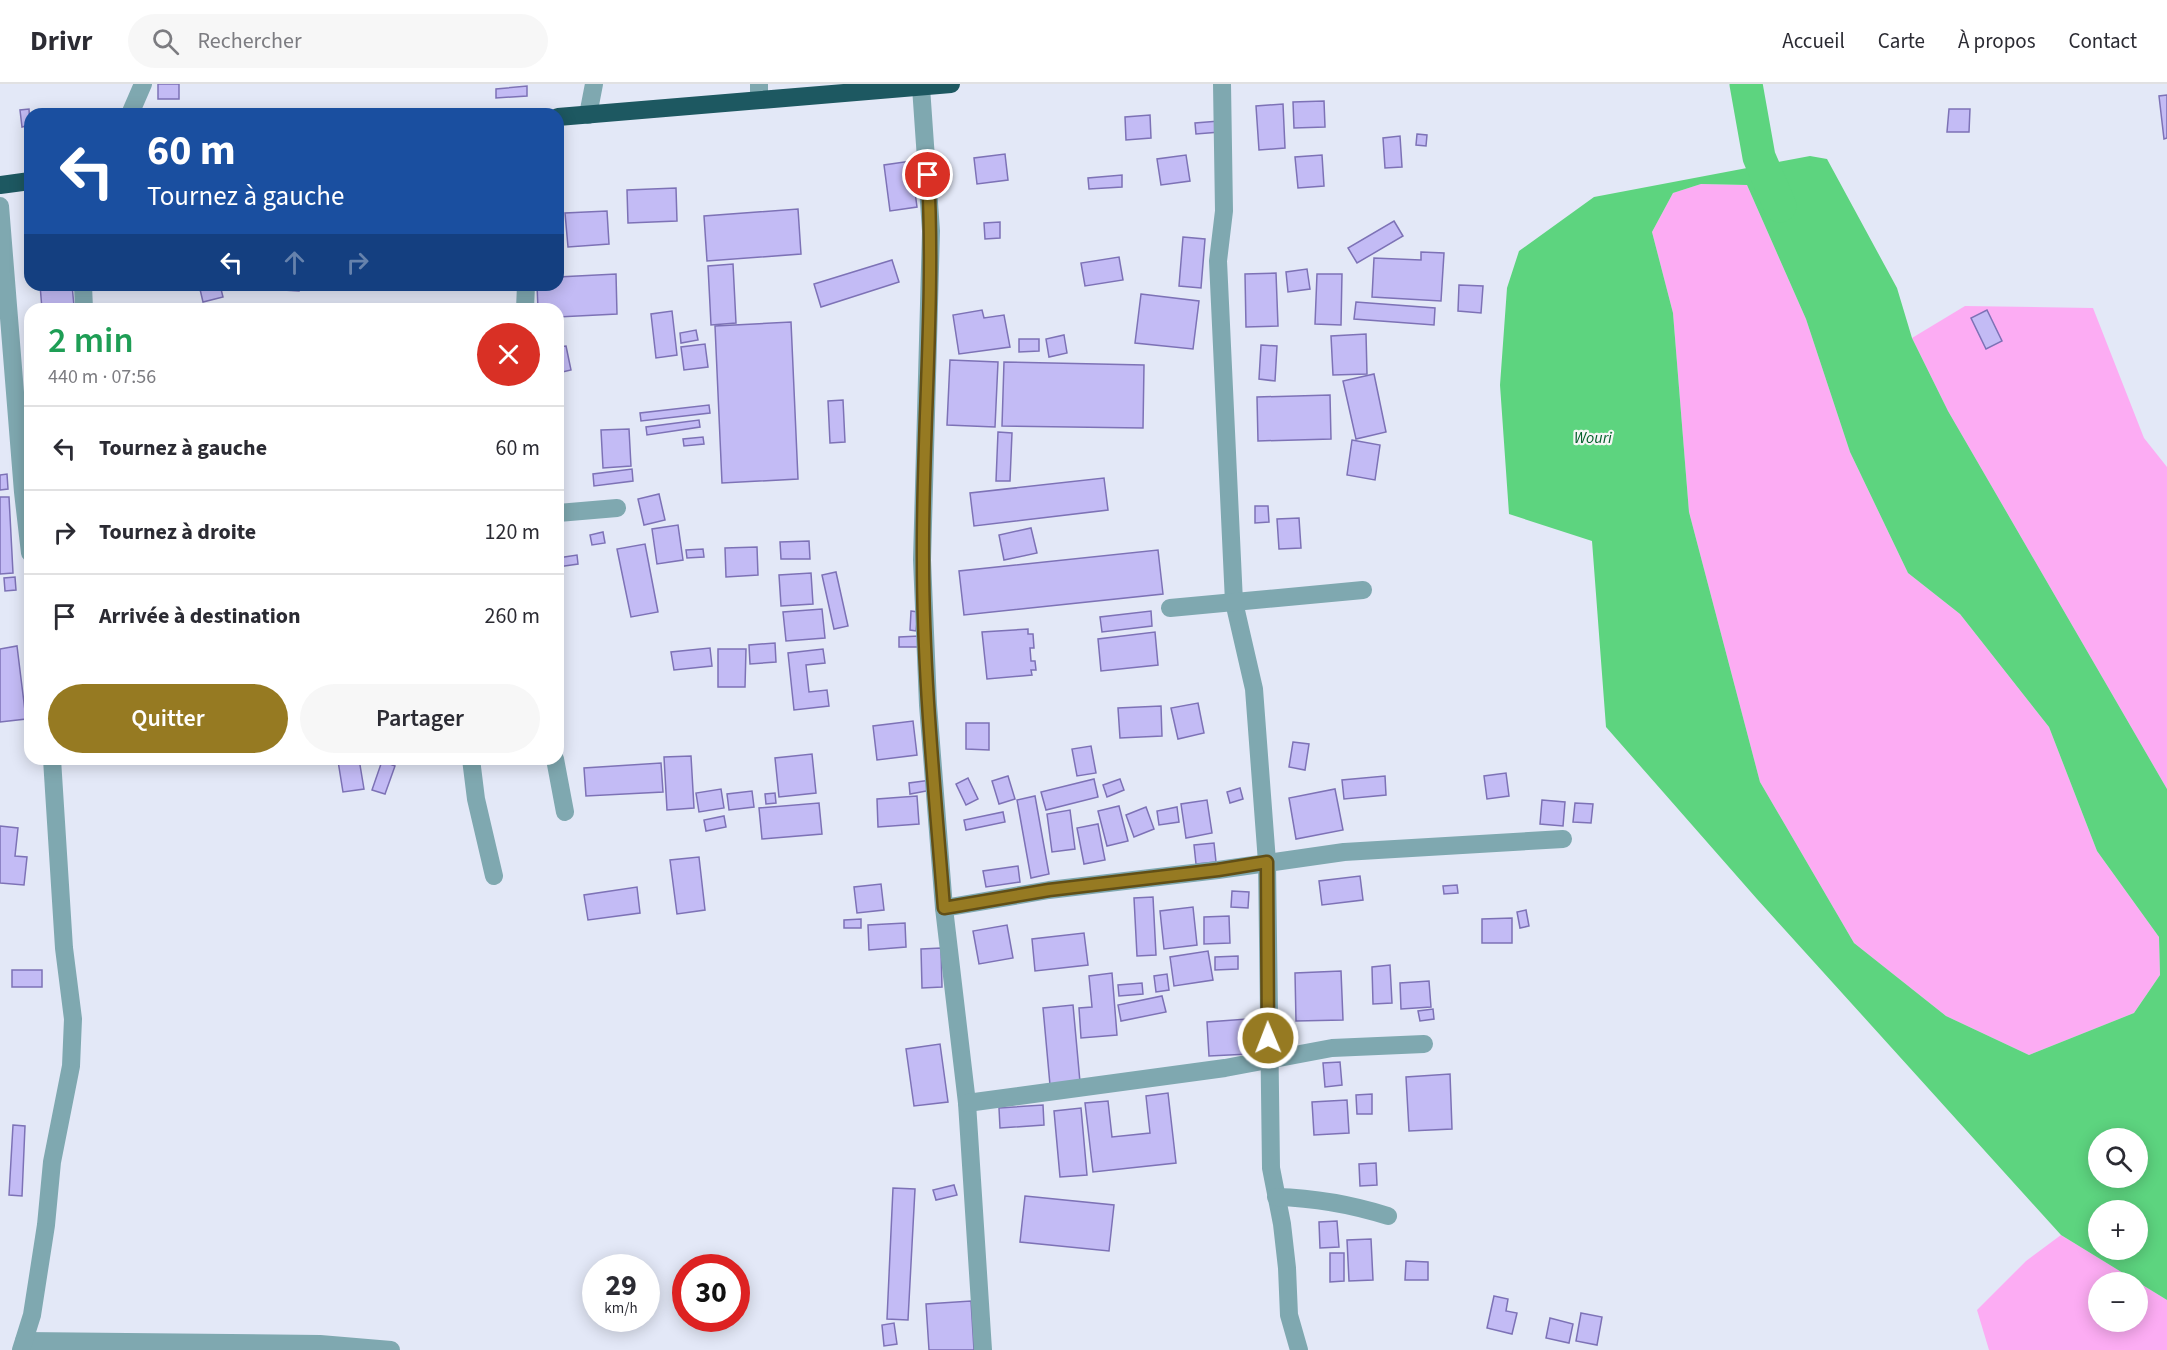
<!DOCTYPE html>
<html lang="fr">
<meta charset="utf-8">
<style>
body{margin:0;font-family:"Source Sans 3",sans-serif;background:#f7f7f7;color:#2b2b33;height:100vh;display:flex;flex-direction:column;font-size:22px;white-space:nowrap}
*{box-sizing:border-box;margin:0}
p{font-size:20px;color:#7c7c81}
.icon{flex:none;width:33px;height:33px;fill:none;stroke:currentColor;stroke-width:2;stroke-linecap:round;stroke-linejoin:round}
.map{position:relative;flex:1;overflow:hidden}
.panel{position:absolute;left:24px;top:219px;width:540px;height:462px;display:flex;flex-direction:column;background:#fff;border-radius:18px;box-shadow:0 3px 15px #0003}
.panel>*{flex:none}
.top-card{position:absolute;left:24px;top:24px;width:540px;height:183px;border-radius:18px;box-shadow:0 3px 15px #0003;background:#1a4fa0;color:#fff;overflow:hidden}
.buttons{position:absolute;left:2088px;top:1044px;display:grid;gap:12px}
.buttons a{display:grid;place-items:center;width:60px;height:60px;border-radius:50%;background:#fff;box-shadow:0 3px 15px #0003;font-size:30px}
.speed{position:absolute;left:582px;top:1170px;display:flex;gap:12px;font-size:30px;font-weight:700;text-align:center}
.speed>*{display:grid;place-content:center;width:78px;height:78px;border-radius:50%;background:#fff;box-shadow:0 3px 15px #0003;line-height:1}
.speed small{font-size:15px;font-weight:400}
.speed .limit{border:9px solid #d22;background:#fff;color:#111}
.pin{position:absolute;display:grid;place-items:center;width:51px;height:51px;color:#fff;margin:-26px;border:3px solid #fff;border-radius:50%;box-shadow:0 2px 6px #0007}
.me{position:absolute;width:66px;margin:-33px;rotate:359deg;stroke-linejoin:round;filter:drop-shadow(0 0 4px #0008)}
.turn{display:flex;align-items:center;gap:21px;height:126px;padding:0 24px;font-size:27px}
.turn .icon{width:78px;height:78px;stroke-width:2.5}
.turn b{display:block;font-size:42px;line-height:51px}
.lanes{display:flex;align-items:center;height:57px;padding:0 24px;background:#0003;justify-content:center;gap:30px;direction:ltr}
.lanes .off{opacity:.35}
.round{display:grid;place-items:center;flex:none;width:63px;height:63px;border-radius:32px;background:#f7f7f7}
.headline{display:flex;align-items:center;justify-content:space-between;height:102px;padding:0 24px}
h1{font-size:36px;font-weight:600;line-height:45px;color:#1e9e55}
.cta{display:flex;gap:12px;margin-top:auto;padding:12px 24px}
.cta a{flex:1;height:69px;border-radius:36px;background:#967a22;color:#fff;font-size:24px;font-weight:600;line-height:69px;text-align:center}
.cta a+a{background:#f7f7f7;color:#2b2b33}
ul{padding:0;list-style:none}
li{display:flex;align-items:center;gap:18px;height:84px;padding:0 24px;border-top:2px solid #e1e1e2}
li div{flex:1}
li b{display:block;font-size:22px}
li em{font-style:normal}
header{display:flex;align-items:center;gap:36px;box-sizing:border-box;height:84px;padding:0 30px;background:#fff;border-bottom:2px solid #e1e1e2}
header strong{font-size:28px}
nav{display:flex;gap:33px;margin-inline-start:auto;font-size:21px}
.search{width:420px;height:54px;background:#f7f7f7;display:flex;align-items:center;gap:15px;box-sizing:border-box;padding:0 21px;border-radius:33px;color:#7c7c81;font-size:22px}
.map>svg:first-child{display:block}
.green{fill:#fcacf3;fill-rule:evenodd}
.water{fill:#5dd47f;fill-rule:evenodd}
.lines{fill:none;stroke-linecap:round;stroke-linejoin:round}
.river{stroke:#5dd47f;stroke-width:33}
.building{fill:#c3bbf5;stroke:#7d72b6;stroke-width:1.5}
.minor{stroke:#7fa8b0;stroke-width:18}
.highway{stroke:#1d5861;stroke-width:18}
.route-casing{stroke:#624f16;stroke-width:15}
.route{stroke:#967a22;stroke-width:10}
.labels{text-anchor:middle;dominant-baseline:central;stroke-width:4.5;stroke-linejoin:round;paint-order:stroke}
.water-label{font-size:16px;font-style:italic;fill:#04602b;stroke:#f5f5f5}
</style>
<header>
<strong>Drivr</strong>
<div class="search"><svg class="icon" aria-label="search" viewBox="0 0 24 24"><circle cx="10" cy="10" r="6"/><path d="M15 15l6 6"/></svg>Rechercher</div>
<nav><a>Accueil</a><a>Carte</a><a>À propos</a><a>Contact</a></nav>
</header>
<div class="map">
<svg width="2167" height="1266" viewBox="0 0 2167 1266">
<rect width="100%" height="100%" fill="#e3e8f7"/>
<g class="green">
<path d="M1701 100 1747 101 1806 235 1850 368 1908 489 1960 530 2049 643 2097 767 2159 853 2160 891 2134 929 2029 971 1946 932 1854 859 1760 698 1689 428 1673 229 1652 148 1673 109Z"/>
<path d="M1965 222 2093 224 2144 354 2167 383V705L1948 327 1912 254Z"/>
<path d="M2061 1151 2167 1216V1266H1989L1977 1226 2026 1177ZM2098 1198H2138V1238H2098Z"/>
</g>
<path class="water" d="M1810 72 1827 75 1897 204 1912 254 1948 327 2167 705V1216L2061 1151 1757 815 1606 643 1592 457 1509 430 1500 301 1507 204 1519 167 1594 113ZM1701 100 1747 101 1806 235 1850 368 1908 489 1960 530 2049 643 2097 767 2159 853 2160 891 2134 929 2029 971 1946 932 1854 859 1760 698 1689 428 1673 229 1652 148 1673 109ZM2098 1054H2138V1094H2098ZM2098 1126H2138V1166H2098Z"/>
<g class="lines">
<path class="river" d="M1746 0 1759 73 1780 122"/>
</g>
<g class="building">
<rect x="158" y="0" width="21" height="15"/>
<path d="M527 2V12L496 14V5Z"/>
<path d="M2167 11V54L2164 55 2159 12Z"/>
<path d="M1324 17 1325 43 1294 44 1293 18Z"/>
<path d="M1283 20 1285 64 1259 66 1256 22Z"/>
<path d="M29 25 30 41 22 43 20 26Z"/>
<path d="M1949 25H1970L1969 48H1947Z"/>
<path d="M1150 31 1151 54 1126 56 1125 33Z"/>
<path d="M1219 37 1220 48 1196 50 1195 39Z"/>
<path d="M1417 50 1427 51 1426 62 1416 61Z"/>
<path d="M1400 52 1402 83 1385 84 1383 54Z"/>
<path d="M1005 70 1008 96 977 100 974 74Z"/>
<path d="M1186 71 1190 97 1161 101 1157 75Z"/>
<path d="M1322 71 1324 102 1298 104 1295 73Z"/>
<path d="M911 77 917 123 890 127 884 81Z"/>
<path d="M1122 91V103L1089 105 1088 94Z"/>
<path d="M676 104 677 137 628 139 627 106Z"/>
<path d="M798 125 801 170 707 177 704 132Z"/>
<path d="M607 127 609 160 568 163 565 129Z"/>
<path d="M1394 137 1403 152 1357 179 1348 164Z"/>
<path d="M1000 138V154L985 155 984 139Z"/>
<path d="M1183 153 1205 155 1201 204 1179 202Z"/>
<path d="M1421 168 1444 169 1441 217 1372 213 1374 174 1421 176Z"/>
<path d="M1119 173 1123 196 1085 202 1081 179Z"/>
<path d="M892 176 899 198 821 223 814 200Z"/>
<path d="M733 180 736 239 711 241 708 182Z"/>
<path d="M1307 185 1310 205 1288 208 1286 188Z"/>
<path d="M1276 189 1278 242 1246 243 1245 190Z"/>
<path d="M616 190 617 230 558 233V225H538L537 201H558V193Z"/>
<path d="M1317 190H1342L1341 241 1315 240Z"/>
<path d="M40 201H72L74 222 42 225Z"/>
<path d="M199 201H220L223 213 203 218Z"/>
<path d="M266 201H299V207L266 205Z"/>
<path d="M1459 201 1483 202 1481 229 1458 227Z"/>
<path d="M1141 210 1199 217 1193 265 1135 259Z"/>
<path d="M1356 218 1435 224 1434 241 1354 235Z"/>
<path d="M982 226 984 234 1004 231 1010 263 959 270 953 231Z"/>
<path d="M1987 226 2002 257 1986 265 1971 234Z"/>
<path d="M672 227 677 271 656 274 651 230Z"/>
<path d="M791 238 798 395 722 399 715 242Z"/>
<path d="M696 246 698 256 681 259 680 249Z"/>
<path d="M1366 250 1367 290 1333 291 1331 252Z"/>
<path d="M1064 251 1067 269 1049 273 1046 255Z"/>
<path d="M1019 255H1039V267L1019 268Z"/>
<path d="M705 260 708 283 684 286 681 263Z"/>
<path d="M1261 261 1277 262 1275 297 1259 295Z"/>
<path d="M566 262 571 286 558 289V263Z"/>
<path d="M950 276 998 278 995 343 947 341Z"/>
<path d="M1004 278 1144 281 1143 344 1002 342Z"/>
<path d="M1374 290 1386 348 1356 355 1343 297Z"/>
<path d="M1330 311 1331 355 1258 357 1257 313Z"/>
<path d="M843 316 845 358 830 359 828 317Z"/>
<path d="M709 321 710 329 641 337 640 329Z"/>
<path d="M699 336 700 343 647 351 646 343Z"/>
<path d="M629 345 631 382 603 384 601 346Z"/>
<path d="M998 348 1012 349 1010 397H996Z"/>
<path d="M703 353 704 360 684 362 683 355Z"/>
<path d="M1352 356 1380 361 1375 396 1347 391Z"/>
<path d="M632 385 633 397 594 402 593 390Z"/>
<path d="M7 390 8 405 0 406V391Z"/>
<path d="M1104 394 1108 426 974 442 970 409Z"/>
<path d="M659 410 665 436 644 441 638 415Z"/>
<path d="M0 413H9L13 489 0 490Z"/>
<path d="M1255 422H1268L1269 438 1255 439Z"/>
<path d="M1299 434 1301 464 1279 465 1277 435Z"/>
<path d="M678 441 683 476 657 480 652 445Z"/>
<path d="M1031 444 1037 469 1004 476 999 451Z"/>
<path d="M603 448 605 459 592 461 590 451Z"/>
<path d="M809 457 810 475H781L780 458Z"/>
<path d="M645 460 658 528 631 533 617 465Z"/>
<path d="M757 463 758 491 726 493 725 464Z"/>
<path d="M703 465 704 473 687 474 686 466Z"/>
<path d="M1158 466 1163 510 964 531 959 487Z"/>
<path d="M577 471 578 480 558 483V474Z"/>
<path d="M836 488 848 542 834 545 822 491Z"/>
<path d="M811 489 813 520 781 522 779 491Z"/>
<path d="M15 493 16 506 5 507 4 494Z"/>
<path d="M822 525 825 554 786 557 783 528Z"/>
<path d="M911 527 918 528 916 547 910 546Z"/>
<path d="M1151 527 1152 542 1102 548 1100 533Z"/>
<path d="M1028 545V550H1033L1034 564H1030L1031 577H1035L1036 586H1031L1032 591 987 595 982 548Z"/>
<path d="M1155 548 1158 581 1101 587 1098 555Z"/>
<path d="M919 552V563H899V553Z"/>
<path d="M775 559 776 578 750 580 749 561Z"/>
<path d="M17 562 26 635 0 638V565Z"/>
<path d="M710 564 712 582 674 586 671 568Z"/>
<path d="M718 565H746L745 603H718Z"/>
<path d="M823 565 825 579 806 581 809 608 827 606 829 622 794 626 788 569Z"/>
<path d="M1198 619 1204 649 1178 655 1171 624Z"/>
<path d="M1161 622 1162 652 1120 654 1118 624Z"/>
<path d="M913 637 917 671 877 676 873 642Z"/>
<path d="M966 639H989V666L966 665Z"/>
<path d="M1293 658 1309 660 1305 686 1289 683Z"/>
<path d="M1091 662 1096 689 1077 692 1072 665Z"/>
<path d="M812 670 816 709 779 713 775 674Z"/>
<path d="M691 672 694 724 667 726 664 673Z"/>
<path d="M352 675H359L364 705 343 708 338 677Z"/>
<path d="M382 677 395 682 385 710 372 706Z"/>
<path d="M661 679 663 708 586 712 584 684Z"/>
<path d="M1506 689 1509 712 1487 715 1484 692Z"/>
<path d="M1008 692 1015 715 999 720 992 697Z"/>
<path d="M1385 692 1386 711 1344 715 1342 696Z"/>
<path d="M968 694 978 715 966 721 956 700Z"/>
<path d="M1094 695 1098 713 1046 726 1041 708Z"/>
<path d="M1120 695 1124 706 1107 713 1103 701Z"/>
<path d="M931 696 932 706 910 710 909 699Z"/>
<path d="M1240 704 1243 715 1230 719 1227 708Z"/>
<path d="M721 705 724 724 699 728 696 709Z"/>
<path d="M1335 705 1343 746 1296 755 1289 714Z"/>
<path d="M752 707 754 723 729 726 727 710Z"/>
<path d="M775 709 776 719 766 720 765 710Z"/>
<path d="M917 712 919 740 878 743 877 715Z"/>
<path d="M1035 712 1049 790 1031 794 1017 716Z"/>
<path d="M1207 716 1212 749 1186 754 1181 720Z"/>
<path d="M1542 716 1565 718 1563 742 1540 740Z"/>
<path d="M819 719 822 750 762 755 759 724Z"/>
<path d="M1575 719 1593 720 1591 739 1573 738Z"/>
<path d="M1119 722 1128 757 1107 762 1098 727Z"/>
<path d="M1146 723 1154 745 1134 753 1126 731Z"/>
<path d="M1177 723 1179 738 1159 741 1157 727Z"/>
<path d="M1070 726 1075 765 1052 768 1047 730Z"/>
<path d="M1003 728 1005 738 966 746 964 736Z"/>
<path d="M724 732 726 743 706 747 704 736Z"/>
<path d="M1098 740 1105 776 1084 780 1077 744Z"/>
<path d="M0 742 18 744 15 772 27 773 24 801 0 799Z"/>
<path d="M1214 759 1216 778 1196 780 1194 761Z"/>
<path d="M699 773 705 826 677 830 670 776Z"/>
<path d="M1018 782 1020 798 986 803 983 787Z"/>
<path d="M1360 792 1363 816 1322 821 1319 797Z"/>
<path d="M881 800 884 826 857 829 854 803Z"/>
<path d="M1457 801 1458 809 1444 810 1443 802Z"/>
<path d="M637 803 640 829 588 836 584 811Z"/>
<path d="M1232 807 1249 808 1248 824 1231 823Z"/>
<path d="M1153 813 1156 871 1137 872 1134 814Z"/>
<path d="M1193 823 1197 861 1164 865 1160 827Z"/>
<path d="M1526 826 1529 842 1520 844 1517 828Z"/>
<path d="M1229 832 1230 859 1204 860V833Z"/>
<path d="M1512 834V859H1482V835Z"/>
<path d="M861 835V844H844V836Z"/>
<path d="M905 839 906 863 869 866 868 841Z"/>
<path d="M1007 841 1013 874 979 880 973 847Z"/>
<path d="M1084 849 1088 881 1035 887 1032 855Z"/>
<path d="M941 864 942 903 922 904 921 865Z"/>
<path d="M1208 867 1213 896 1174 902 1170 873Z"/>
<path d="M1238 872V885L1215 886V873Z"/>
<path d="M1390 881 1392 919 1373 920 1372 883Z"/>
<rect x="12" y="886" width="30" height="17"/>
<path d="M1341 887 1343 936 1296 937 1295 889Z"/>
<path d="M1112 889 1117 951 1081 954 1079 924 1092 923 1089 892Z"/>
<path d="M1167 890 1169 906 1156 908 1154 892Z"/>
<path d="M1429 897 1431 923 1401 925 1400 899Z"/>
<path d="M1142 899 1143 910 1119 912 1118 901Z"/>
<path d="M1162 912 1166 928 1121 937 1118 921Z"/>
<path d="M1073 921 1080 998 1050 1001 1043 924Z"/>
<path d="M1433 925 1434 935 1420 937 1418 927Z"/>
<path d="M1247 935 1249 970 1209 972 1207 938Z"/>
<path d="M940 960 948 1018 914 1022 906 965Z"/>
<path d="M1340 978 1342 1001 1325 1003 1323 979Z"/>
<path d="M1450 990 1452 1045 1409 1047 1406 993Z"/>
<path d="M1168 1009 1176 1079 1093 1088 1085 1019 1108 1017 1112 1053 1150 1049 1146 1012Z"/>
<path d="M1372 1010V1030H1357L1356 1011Z"/>
<path d="M1347 1016 1349 1049 1314 1051 1312 1018Z"/>
<path d="M1043 1021 1044 1041 1000 1044 999 1024Z"/>
<path d="M1081 1024 1087 1091 1060 1093 1054 1027Z"/>
<path d="M13 1041 25 1042 22 1112 9 1111Z"/>
<path d="M1376 1079 1377 1101 1360 1102 1359 1080Z"/>
<path d="M954 1101 957 1111 936 1116 933 1106Z"/>
<path d="M893 1104 915 1105 908 1236 887 1235Z"/>
<path d="M1025 1112 1114 1121 1109 1167 1020 1158Z"/>
<path d="M1337 1137 1339 1163 1320 1164 1319 1138Z"/>
<path d="M1371 1155 1373 1196 1349 1197 1347 1156Z"/>
<path d="M1330 1169H1344V1197L1330 1198Z"/>
<path d="M1406 1177 1428 1178V1196H1405Z"/>
<path d="M1494 1212 1508 1215 1506 1227 1517 1229 1512 1250 1487 1244Z"/>
<path d="M971 1217 974 1266H929L926 1220Z"/>
<path d="M1581 1229 1602 1233 1597 1261 1576 1257Z"/>
<path d="M1550 1234 1573 1240 1569 1259 1546 1254Z"/>
<path d="M894 1239 897 1260 884 1262 882 1241Z"/>
</g>
<g class="lines">
<g class="minor">
<path d="M1222 0 1224 127 1218 177 1234 518 1254 605 1267 778 1271 1084 1282 1140 1287 1184 1289 1231 1299 1266"/>
<path d="M921 3 931 147 922 476 928 621 944 824 967 1019 983 1266"/>
<path d="M759 16V0"/>
<path d="M130 30 143 0"/>
<path d="M588 31 594 0"/>
<path d="M0 122 23 408 30 469"/>
<path d="M83 201 84 225"/>
<path d="M525 225 526 201"/>
<path d="M558 429 617 424"/>
<path d="M1170 524 1363 506"/>
<path d="M471 675 476 715 494 792"/>
<path d="M555 675 565 728"/>
<path d="M944 824 1049 806 1218 786 1344 768 1563 755"/>
<path d="M967 1019 1225 984 1332 964 1424 960"/>
<path d="M1276 1113C1316 1114 1350 1120 1388 1132"/>
<path d="M24 1257 320 1260 391 1266"/>
<path d="M21 1266 32 1231 46 1141 52 1078 71 982 73 935 64 864 52 675"/>
</g>
<g class="highway">
<path d="M558 33 951 0"/>
<path d="M0 101 30 97"/>
</g>
</g>
<g class="lines">
<defs>
<path id="route" d="M928 91C935 219 922 348 923 476 923 592 935 709 944 824L1049 806 1218 786 1267 778 1268 954"/>
</defs>
<use href="#route" class="route-casing"/>
<use href="#route" class="route"/>
</g>
<g class="labels">
<g class="water-label">
<text x="1593" y="354">Wouri</text>
</g>
</g>
</svg>
<div class="buttons">
<a><svg class="icon" aria-label="search" viewBox="0 0 24 24"><circle cx="10" cy="10" r="6"/><path d="M15 15l6 6"/></svg></a>
<a>+</a>
<a>−</a>
</div>
<div class="speed"><div>29<small>km/h</small></div><div class="limit">30</div></div>
<div class="pin" style="left:928px;top:91px;background:#d93025"><svg class="icon" aria-label="arrive" viewBox="0 0 24 24"><path d="M6 21V4h12l-3 4 3 4H6"/></svg></div>
<svg class="me" style="left:1268px;top:954px" viewBox="-20 -20 40 40"><circle r="17" fill="#967a22" stroke="#fff" stroke-width="3"/><path d="M0-11L8 9 0 5-8 9z" fill="#fff"/></svg>
<div class="top-card">
<div class="turn"><svg class="icon" aria-label="left" viewBox="0 0 24 24"><path d="M17 20v-9H6M10 6l-5 5 5 5"/></svg><div><b>60 m</b>Tournez à gauche</div></div>
<div class="lanes"><svg class="icon" aria-label="left" viewBox="0 0 24 24"><path d="M17 20v-9H6M10 6l-5 5 5 5"/></svg><svg class="icon off" aria-label="ahead" viewBox="0 0 24 24"><path d="M12 20V5M6 11l6-6 6 6"/></svg><svg class="icon off" aria-label="right" viewBox="0 0 24 24"><path d="M7 20v-9h11M14 6l5 5-5 5"/></svg></div>
</div>
<section class="panel">
<div class="headline"><div><h1>2 min</h1><p>440 m · 07:56</p></div><a class="round" style="background:#d93025;color:#fff"><svg class="icon" aria-label="close" viewBox="0 0 24 24"><path d="M6 6l12 12M18 6L6 18"/></svg></a></div>
<ul>
<li><svg class="icon" aria-label="left" viewBox="0 0 24 24"><path d="M17 20v-9H6M10 6l-5 5 5 5"/></svg><div><b>Tournez à gauche</b></div><em>60 m</em></li>
<li><svg class="icon" aria-label="right" viewBox="0 0 24 24"><path d="M7 20v-9h11M14 6l5 5-5 5"/></svg><div><b>Tournez à droite</b></div><em>120 m</em></li>
<li><svg class="icon" aria-label="arrive" viewBox="0 0 24 24"><path d="M6 21V4h12l-3 4 3 4H6"/></svg><div><b>Arrivée à destination</b></div><em>260 m</em></li>
</ul>
<div class="cta"><a>Quitter</a><a>Partager</a></div>
</section>
</div>
